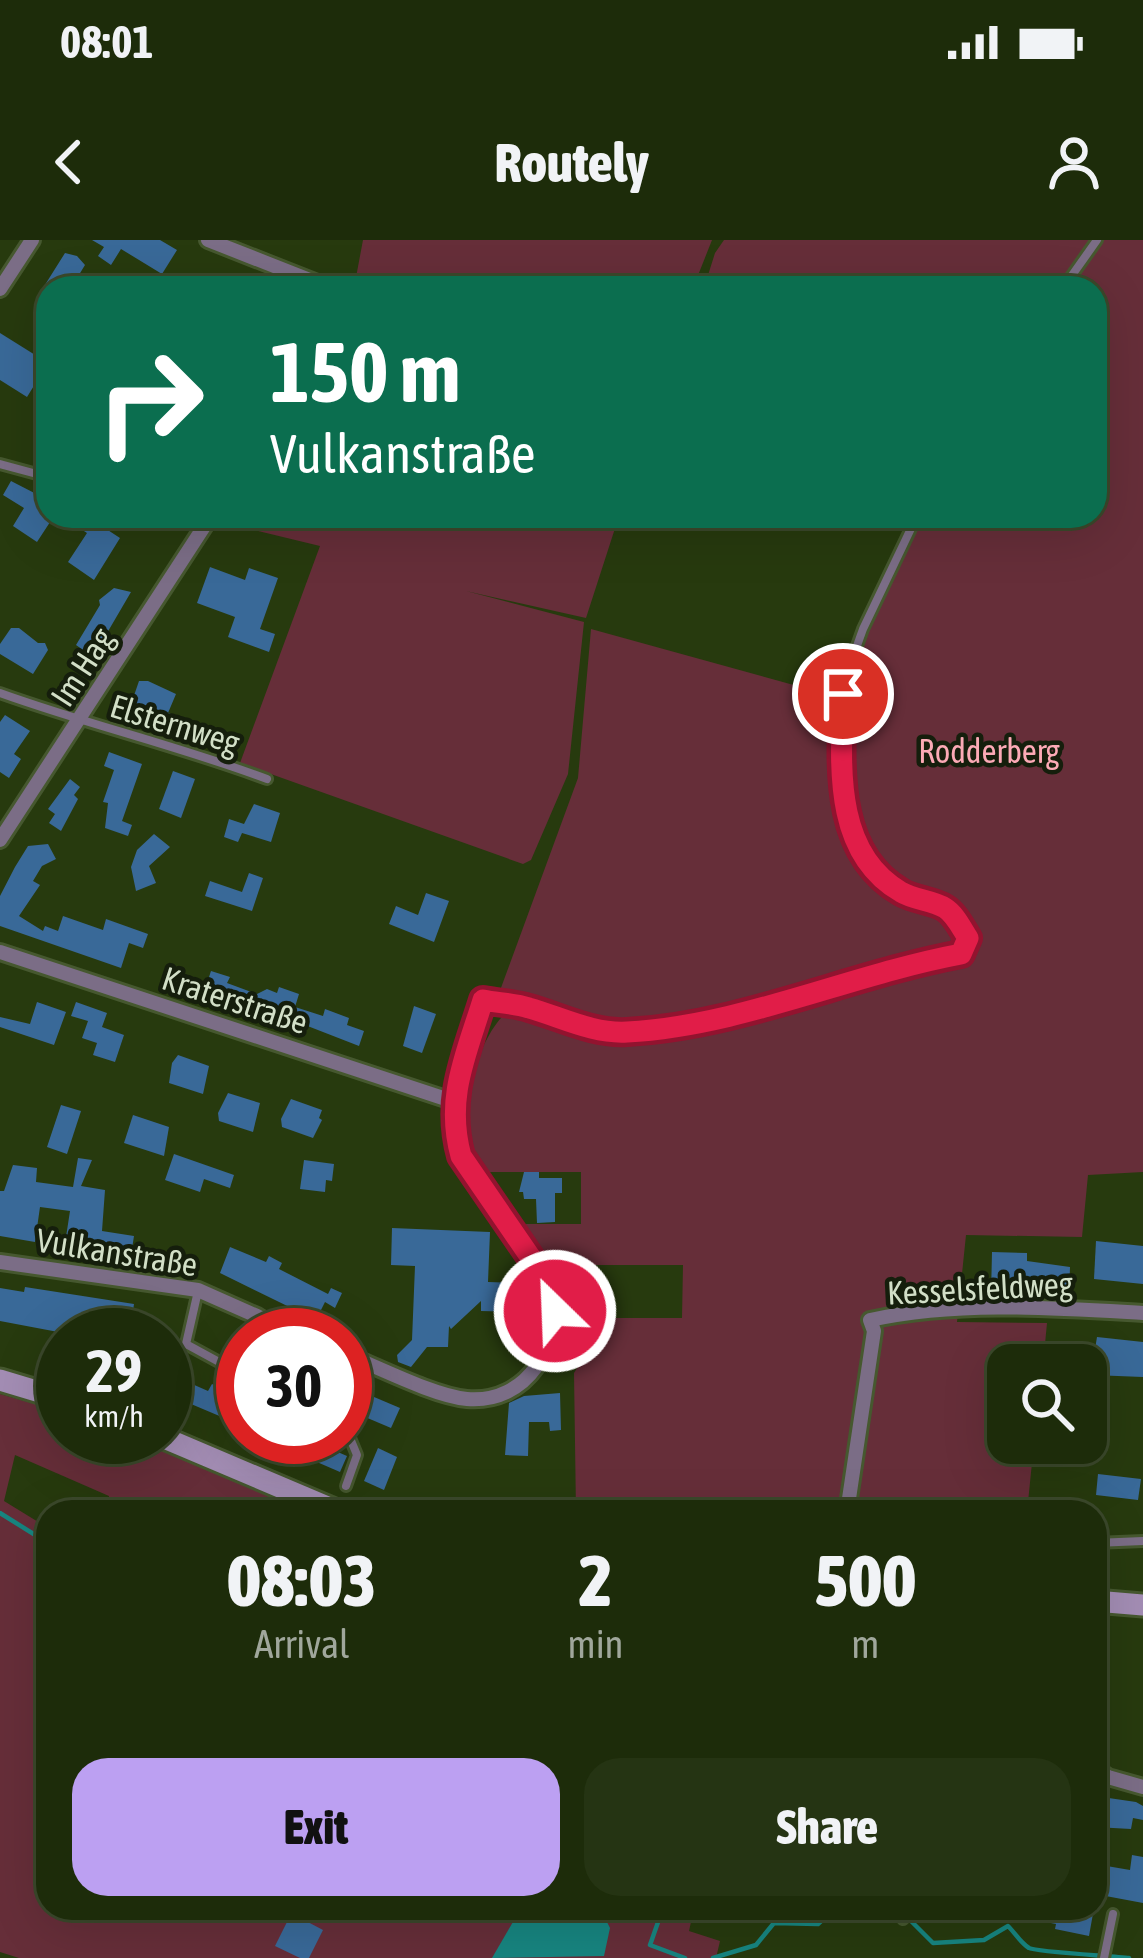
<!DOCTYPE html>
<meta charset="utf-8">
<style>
body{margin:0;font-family:"Asap Condensed",sans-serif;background:#253413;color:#f1f3f6;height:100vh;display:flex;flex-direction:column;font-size:45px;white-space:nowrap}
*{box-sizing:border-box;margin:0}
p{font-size:39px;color:#a0a79c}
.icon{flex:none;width:66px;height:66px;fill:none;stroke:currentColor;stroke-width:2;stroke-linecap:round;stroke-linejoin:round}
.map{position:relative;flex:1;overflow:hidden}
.details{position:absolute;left:36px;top:1260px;width:1071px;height:420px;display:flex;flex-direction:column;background:#1d2c0a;border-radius:36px;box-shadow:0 12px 48px #0002,0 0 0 3px #3b482b}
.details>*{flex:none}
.guide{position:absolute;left:36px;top:36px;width:1071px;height:252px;border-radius:36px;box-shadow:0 12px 48px #0002,0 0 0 3px #3b482b;background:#0b6e4f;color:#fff;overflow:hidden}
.fabs{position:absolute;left:987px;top:1104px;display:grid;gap:24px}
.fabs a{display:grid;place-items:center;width:120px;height:120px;border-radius:24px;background:#1d2c0a;box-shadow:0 12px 48px #0002,0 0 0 3px #3b482b;font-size:60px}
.speed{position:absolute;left:36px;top:1068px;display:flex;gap:24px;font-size:60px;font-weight:700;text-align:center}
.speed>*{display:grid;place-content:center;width:156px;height:156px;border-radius:50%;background:#1d2c0a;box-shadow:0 12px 48px #0002,0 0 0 3px #3b482b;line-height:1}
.speed small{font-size:30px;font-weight:400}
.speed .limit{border:18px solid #d22;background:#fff;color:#111}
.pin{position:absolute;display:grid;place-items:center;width:102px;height:102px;color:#fff;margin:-51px;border:6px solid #fff;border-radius:50%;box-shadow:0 3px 12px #0007}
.me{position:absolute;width:132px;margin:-66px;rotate:336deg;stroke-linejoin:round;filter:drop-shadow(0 0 9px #0008)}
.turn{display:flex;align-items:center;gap:42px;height:252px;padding:0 36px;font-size:54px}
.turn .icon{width:156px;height:156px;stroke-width:2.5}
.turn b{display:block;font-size:84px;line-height:102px}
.eta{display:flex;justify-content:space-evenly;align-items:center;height:204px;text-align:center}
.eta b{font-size:72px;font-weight:800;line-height:84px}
.action{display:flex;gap:24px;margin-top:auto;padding:24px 36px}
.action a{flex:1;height:138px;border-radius:36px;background:#bca0f2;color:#111;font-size:48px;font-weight:800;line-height:138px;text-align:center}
.action a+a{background:#253413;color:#f1f3f6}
.status{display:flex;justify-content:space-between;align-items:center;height:84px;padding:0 60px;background:#1d2c0a;direction:ltr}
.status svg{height:33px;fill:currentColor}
header{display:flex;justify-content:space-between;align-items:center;height:156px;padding:0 36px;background:#1d2c0a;font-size:54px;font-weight:800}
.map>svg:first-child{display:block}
.green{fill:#662e39}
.water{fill:#178580}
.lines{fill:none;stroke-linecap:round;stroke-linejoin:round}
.stream{stroke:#178580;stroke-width:4.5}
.building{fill:#396998}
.service-casing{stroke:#46582f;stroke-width:14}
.minor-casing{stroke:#46582f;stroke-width:20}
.secondary-casing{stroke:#46582f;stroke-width:27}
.service{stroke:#7b6d86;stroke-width:8}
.minor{stroke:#7b6d86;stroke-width:14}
.secondary{stroke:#a38db4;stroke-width:21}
.route-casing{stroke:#92132f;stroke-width:30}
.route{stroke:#e11d48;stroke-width:21}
.labels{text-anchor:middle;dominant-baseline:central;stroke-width:9;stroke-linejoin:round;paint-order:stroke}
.street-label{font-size:33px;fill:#d2dfc7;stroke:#151e0c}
.park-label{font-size:33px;fill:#fcaab6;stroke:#151e0c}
</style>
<div class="status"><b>08:01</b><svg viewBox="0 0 49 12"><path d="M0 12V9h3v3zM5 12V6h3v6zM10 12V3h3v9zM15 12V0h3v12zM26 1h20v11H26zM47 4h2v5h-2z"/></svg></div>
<header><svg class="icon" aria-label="back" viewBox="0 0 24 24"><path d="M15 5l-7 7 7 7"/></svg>Routely<svg class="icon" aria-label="person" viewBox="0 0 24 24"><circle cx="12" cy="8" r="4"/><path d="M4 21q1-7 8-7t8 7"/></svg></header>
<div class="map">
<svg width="1143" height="1718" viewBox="0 0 1143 1718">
<rect width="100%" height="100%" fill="#273a0e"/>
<g class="green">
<path d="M363 0H712L693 48H354Z"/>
<path d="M724 0H1143V932L1088 935 1082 997 966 995 957 1082 1047 1083 1043 1125H1008V1203H1034L1027 1272H576L574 1133 582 1120 562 1094V1078H682L683 1025H550L522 984H581V932H485C479 921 469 909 466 898 458 866 481 794 506 773L575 795 613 801 664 802 916 729 963 721 955 709C864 724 777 759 686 776 667 779 642 788 623 786 579 782 542 758 498 756L578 538 591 389 837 457 858 388 907 289 877 276H1095V48H704L715 13Z"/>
<path d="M220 276H619L586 378 466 351 584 382 568 534 531 620 523 624 240 523 320 306 217 281Z"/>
<path d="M0 1154 63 1172V1197H128L309 1272H108L109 1256 15 1215 4 1261 48 1288V1668H694L689 1691 720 1701 716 1718H19L0 1712Z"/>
</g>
<path class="water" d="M521 1668H600L610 1688 604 1716 492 1718Z"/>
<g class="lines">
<g class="stream">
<path d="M0 1273 48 1303"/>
<path d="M663 1668 650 1705 685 1718"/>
<path d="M898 1668 933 1703 984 1700 1008 1686C1015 1693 1021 1703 1029 1708 1035 1712 1114 1716 1129 1718"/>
<path d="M713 1718 756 1705 774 1683 818 1684 835 1668"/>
</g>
</g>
<g class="building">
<path d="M92 0H160L177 10 162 34 121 9 111 25 98 16 104 7Z"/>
<path d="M65 13 77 16 85 25 74 43 67 38 61 48H43Z"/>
<path d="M0 93 48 123 27 157 0 140Z"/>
<path d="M11 241 48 260V276H54L37 302 13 286 24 268 3 255Z"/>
<path d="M61 276H96L94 281 120 298 94 340 68 322 87 293Z"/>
<path d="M210 327 245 340 249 328 278 338 260 389 275 394 269 412 228 397 235 377 197 363Z"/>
<path d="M114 348 131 352 93 417 76 405 100 365 99 360Z"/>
<path d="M11 388H19L38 403H45L48 410 33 434 0 414V404Z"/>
<path d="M139 441H148L176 454 168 473 199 483 193 499 128 473Z"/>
<path d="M5 475 30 491 14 514 21 519 9 538 0 532V482Z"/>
<path d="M109 512 142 524 122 581 132 585 128 596 105 588 108 563 103 562 114 530 104 526Z"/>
<path d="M173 531 195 539 181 578 159 569Z"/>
<path d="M70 539 80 547 74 555 78 559 61 591 49 583 55 574 48 569Z"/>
<path d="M254 564 280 573 271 602 242 593 238 602 224 597 229 579 244 584Z"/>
<path d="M154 594 170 607 149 626 156 643 136 651 131 627 137 610Z"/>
<path d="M48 604 56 619 42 626 33 641 40 645 19 676 43 691 45 686 58 691 63 676 103 690 106 679 148 694 143 708 129 703 121 728 0 686V656L15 627 28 606Z"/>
<path d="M249 633 263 638 252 671 205 656 210 641 242 652Z"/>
<path d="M426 653 449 661 434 702 389 684 396 666 418 675Z"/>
<path d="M211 731 230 737 227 743 257 754 267 749 277 753 279 747 299 754 295 767 323 776 325 769 349 778 347 785 364 791 359 806 305 785 304 789 203 755Z"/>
<path d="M37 762 66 772 54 805 0 787V777L30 784Z"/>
<path d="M76 762 107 773 102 787 124 795 115 822 93 815 97 803 82 798 88 781 71 776Z"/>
<path d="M414 766 436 774 422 813 403 806Z"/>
<path d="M178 815 209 826 203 854 169 843 172 823Z"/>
<path d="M228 853 260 863 253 892 219 881 218 873Z"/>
<path d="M291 859 322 870 319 878 322 880 313 898 282 887 281 879Z"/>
<path d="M61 865 81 871 67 914 47 907Z"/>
<path d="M133 875 169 887 164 916 124 903Z"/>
<path d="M174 914 234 935 230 948 204 939 200 952 165 940Z"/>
<path d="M78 918 92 920 81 946 105 950 102 991 134 996 131 1015 91 1009 92 1001 66 997 70 971 40 967 35 1002 0 996V951H4L13 925 37 928 36 942 73 947Z"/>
<path d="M304 920 334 924 332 941 326 940 325 952 300 949Z"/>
<path d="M524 932H539V938H562V953H555V982L537 983 536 959H524L523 952H519Z"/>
<path d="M392 988 490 992 488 1042 516 1043 515 1072 481 1071V1061L451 1089 449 1086 448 1107H427L411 1127 398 1122 397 1115 412 1100 415 1026 391 1025Z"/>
<path d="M1096 1001 1143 1006V1044L1094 1039Z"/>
<path d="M230 1007 266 1022 269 1016 282 1023 279 1029 328 1054 331 1048 342 1053 335 1068 325 1062 316 1080 220 1033Z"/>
<path d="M992 1012 1027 1013V1021L1070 1027 1069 1056H1040V1042L1005 1041 1004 1055H991Z"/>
<path d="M25 1047 134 1064 130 1092 112 1090 111 1095H74L0 1081V1048L24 1052Z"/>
<path d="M1097 1097 1143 1102V1137L1092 1135 1094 1125H1047L1049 1103 1095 1109Z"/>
<path d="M174 1130 186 1135 183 1140 208 1151 212 1144 223 1149 220 1155 243 1165 236 1183 165 1153Z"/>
<path d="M560 1153 561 1190 550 1191 549 1182H529L528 1216 505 1215 509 1163 524 1156Z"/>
<path d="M367 1154 400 1168 391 1188 358 1174Z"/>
<path d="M259 1197H303L347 1216 340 1232Z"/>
<path d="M378 1208 397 1217 384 1250 364 1241Z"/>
<path d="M1098 1234 1141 1239 1138 1260 1096 1255Z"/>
<path d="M1095 1556 1136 1562 1143 1566V1580L1133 1578 1131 1589 1095 1587Z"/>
<path d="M1132 1615 1143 1617V1663L1095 1654V1624L1130 1630Z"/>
<path d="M294 1668H310L304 1680 323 1690 309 1718H300L275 1706Z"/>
<path d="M1004 1668H1094L1089 1696 1055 1689 1056 1684 1004 1674Z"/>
</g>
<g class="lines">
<defs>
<g id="service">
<path d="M1063 48 1097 0"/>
<path d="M0 224 48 237"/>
<path d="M189 276 207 282"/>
<path d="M0 453C89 485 179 506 267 539"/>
<path d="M453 860 483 761C498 763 515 763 529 768 561 777 593 794 627 792 741 786 849 736 961 714L969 698 948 669 903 653 870 630 854 600 848 577 841 517 844 442 863 389 917 276"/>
<path d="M198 1051 186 1104 243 1135"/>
<path d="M345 1186 357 1215 346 1246"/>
<path d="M1095 1303 1143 1301"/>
<path d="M903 1679 905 1668"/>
<path d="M1104 1718 1113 1674"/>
</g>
<g id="minor">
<path d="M208 0 330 48"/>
<path d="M0 49 32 0"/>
<path d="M0 600 207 282"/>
<path d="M0 712 452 861 461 916 551 1053C562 1104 528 1164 467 1159 434 1156 378 1127 345 1114"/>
<path d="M0 1022 198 1050 257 1076 287 1095"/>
<path d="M847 1272 874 1091 870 1080C958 1061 1054 1068 1143 1073"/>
<path d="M1095 1528 1108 1537 1143 1547"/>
</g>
<g id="secondary">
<path d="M0 1140 63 1159"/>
<path d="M162 1197 339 1272"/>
<path d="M1095 1361 1143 1365"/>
</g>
</defs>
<use href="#service" class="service-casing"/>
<use href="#minor" class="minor-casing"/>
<use href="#secondary" class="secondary-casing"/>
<use href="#service" class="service"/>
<use href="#minor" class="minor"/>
<use href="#secondary" class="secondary"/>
</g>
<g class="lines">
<defs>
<path id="route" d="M555 1071 544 1037 461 916C445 858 466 815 483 760 498 763 514 763 529 768 561 777 593 794 627 792 741 786 849 735 961 714L968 698C962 689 955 674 945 668 932 660 914 660 901 652 832 612 841 523 843 454"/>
</defs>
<use href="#route" class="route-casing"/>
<use href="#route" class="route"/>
</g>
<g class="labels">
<g class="street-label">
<text transform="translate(82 427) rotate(-57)">Im Hag</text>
<text transform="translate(175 484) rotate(17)">Elsternweg</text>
<text transform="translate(235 760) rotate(18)">Kraterstraße</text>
<text transform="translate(117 1012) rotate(9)">Vulkanstraße</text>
<text transform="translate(980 1048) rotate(-3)">Kesselsfeldweg</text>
</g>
<g class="park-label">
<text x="989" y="511">Rodderberg</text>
</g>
</g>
</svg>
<div class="fabs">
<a><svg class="icon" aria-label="search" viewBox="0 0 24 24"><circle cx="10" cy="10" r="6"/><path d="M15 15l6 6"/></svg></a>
</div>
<div class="speed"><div>29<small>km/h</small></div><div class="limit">30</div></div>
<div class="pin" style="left:843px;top:454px;background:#d93025"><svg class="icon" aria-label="arrive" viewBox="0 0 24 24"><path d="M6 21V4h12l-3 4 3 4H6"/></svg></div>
<svg class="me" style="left:555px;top:1071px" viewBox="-20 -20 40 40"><circle r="17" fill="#e11d48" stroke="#fff" stroke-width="3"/><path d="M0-11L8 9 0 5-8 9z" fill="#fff"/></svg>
<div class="guide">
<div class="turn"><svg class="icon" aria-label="right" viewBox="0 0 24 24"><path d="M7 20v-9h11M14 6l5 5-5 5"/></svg><div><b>150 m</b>Vulkanstraße</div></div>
</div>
<section class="details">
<div class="eta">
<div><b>08:03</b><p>Arrival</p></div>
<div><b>2</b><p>min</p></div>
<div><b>500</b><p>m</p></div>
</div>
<div class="action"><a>Exit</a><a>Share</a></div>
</section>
</div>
